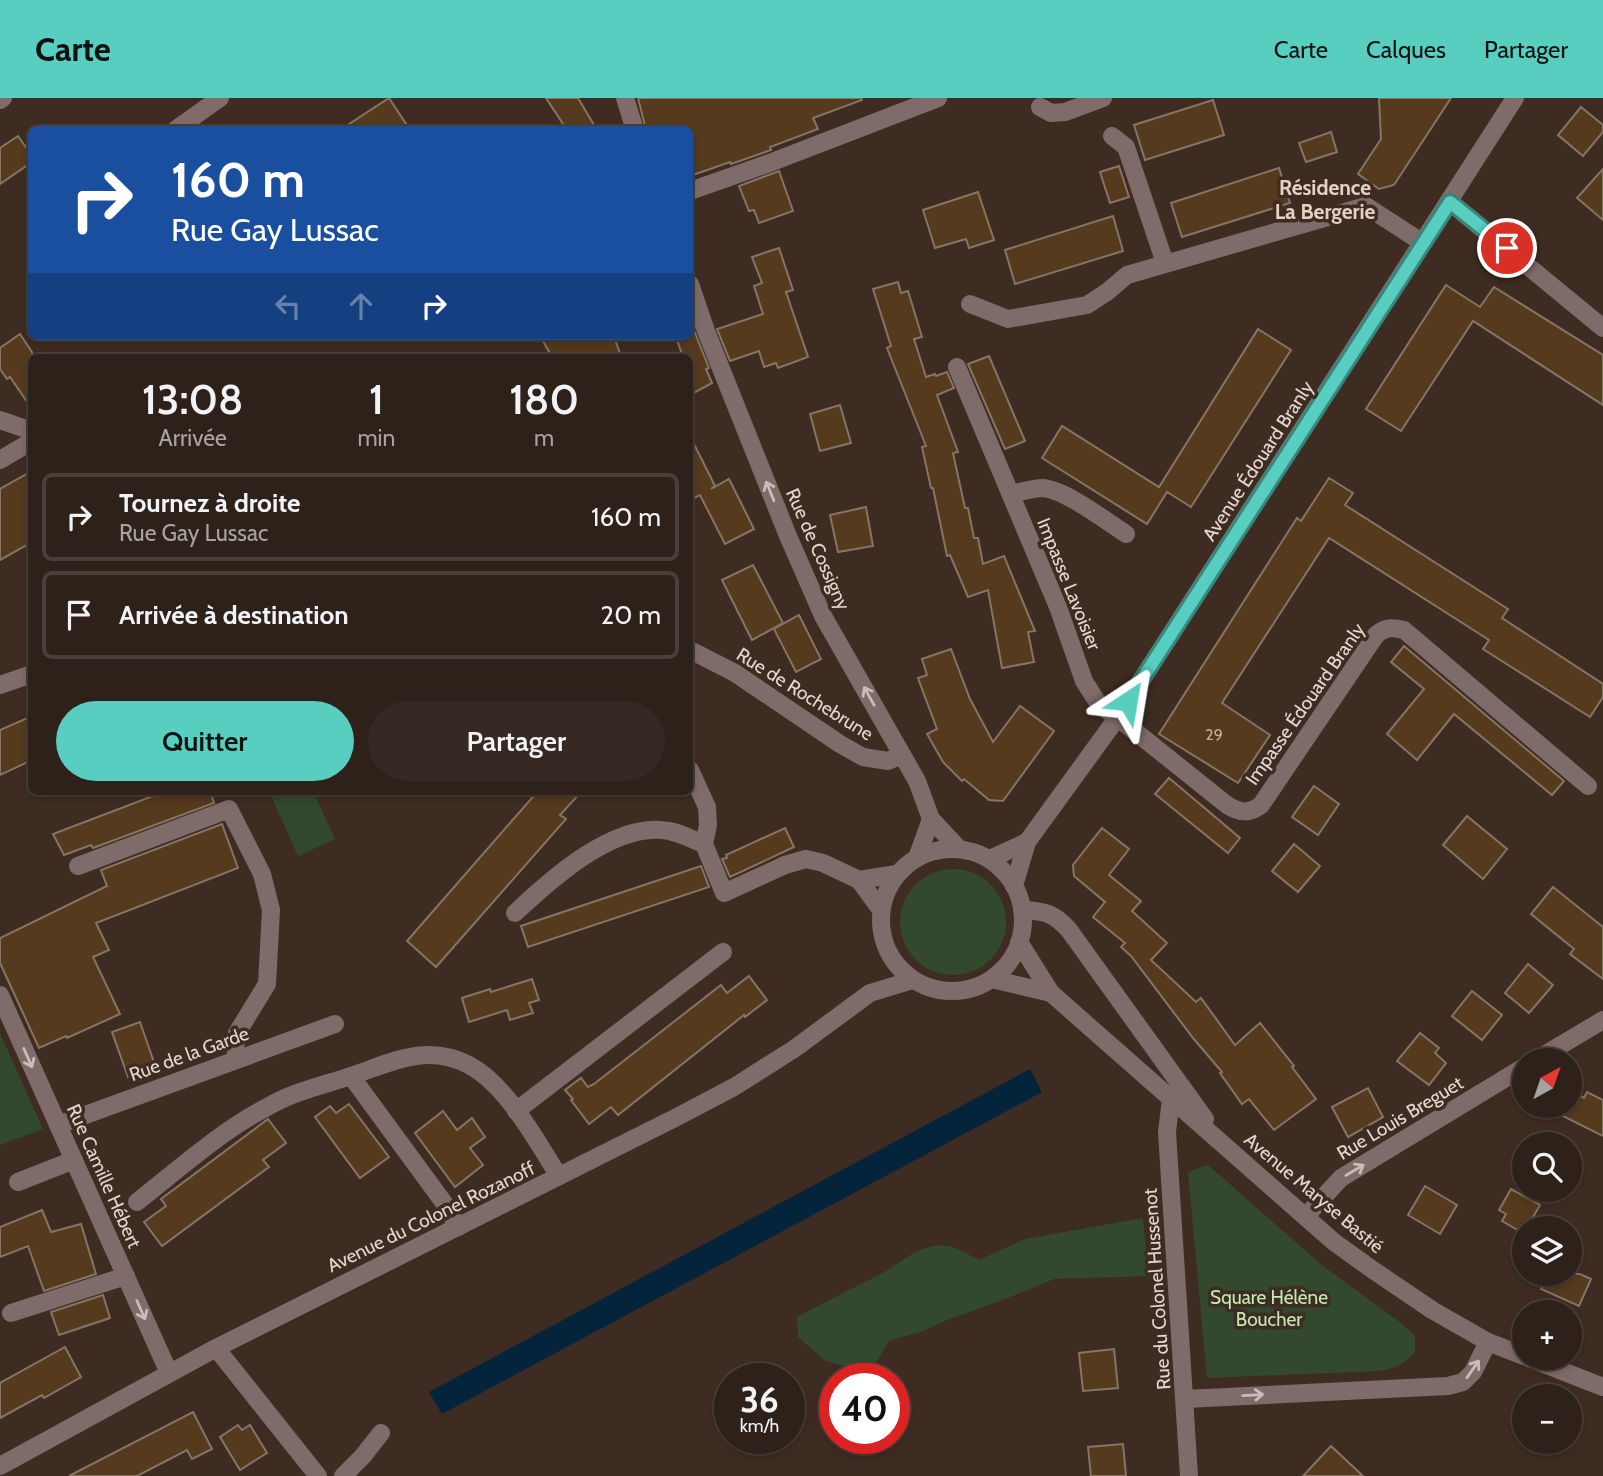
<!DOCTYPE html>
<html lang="fr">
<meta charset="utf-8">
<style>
body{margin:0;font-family:Cabin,sans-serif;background:#362923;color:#f1f3f6;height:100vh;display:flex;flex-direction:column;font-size:26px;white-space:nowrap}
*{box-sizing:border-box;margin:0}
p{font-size:23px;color:#a7a3a2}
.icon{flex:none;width:38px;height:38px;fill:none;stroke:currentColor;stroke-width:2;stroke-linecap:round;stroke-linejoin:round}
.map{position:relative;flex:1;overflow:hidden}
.panel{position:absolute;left:28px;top:256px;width:665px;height:441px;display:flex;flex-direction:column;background:#2e211a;border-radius:10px;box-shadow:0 4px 10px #0003,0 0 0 2px #493e39}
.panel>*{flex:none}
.guide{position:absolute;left:28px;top:28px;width:665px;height:214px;border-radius:10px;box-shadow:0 4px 10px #0003,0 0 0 2px #493e39;background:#1a4fa0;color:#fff;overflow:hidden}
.needle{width:46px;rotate:40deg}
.tools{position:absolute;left:1512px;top:950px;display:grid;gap:14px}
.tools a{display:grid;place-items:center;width:70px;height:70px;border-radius:50%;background:#2e211a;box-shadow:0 4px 10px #0003,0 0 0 2px #493e39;font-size:35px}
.speed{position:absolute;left:714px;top:1265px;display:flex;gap:14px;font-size:35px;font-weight:700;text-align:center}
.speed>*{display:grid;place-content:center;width:91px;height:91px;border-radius:50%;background:#2e211a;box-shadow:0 4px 10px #0003,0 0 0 2px #493e39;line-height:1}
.speed small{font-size:18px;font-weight:400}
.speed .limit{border:10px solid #d22;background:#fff;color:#111}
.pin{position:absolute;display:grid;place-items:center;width:60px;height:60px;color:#fff;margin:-30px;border:4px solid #fff;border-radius:50%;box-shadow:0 2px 7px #0007}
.me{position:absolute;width:77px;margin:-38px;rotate:33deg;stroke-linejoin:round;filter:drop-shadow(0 0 5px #0008)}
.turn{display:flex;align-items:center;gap:24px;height:147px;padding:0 28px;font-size:32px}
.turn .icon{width:91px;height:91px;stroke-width:2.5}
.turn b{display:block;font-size:49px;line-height:60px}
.lanes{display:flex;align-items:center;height:66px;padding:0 28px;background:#0003;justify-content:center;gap:35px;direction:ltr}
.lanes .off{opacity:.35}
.eta{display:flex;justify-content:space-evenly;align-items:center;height:119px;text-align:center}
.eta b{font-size:42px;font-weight:600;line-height:49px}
.action{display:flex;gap:14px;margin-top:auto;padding:14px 28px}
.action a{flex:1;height:80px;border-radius:42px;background:#58cec0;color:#111;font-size:28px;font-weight:600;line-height:80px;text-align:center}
.action a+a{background:#362923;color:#f1f3f6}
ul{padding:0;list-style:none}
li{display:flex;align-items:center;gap:21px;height:88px;margin:0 14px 10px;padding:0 14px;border:4px solid #493e39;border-radius:10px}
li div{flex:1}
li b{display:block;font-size:26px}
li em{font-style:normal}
header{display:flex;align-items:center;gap:42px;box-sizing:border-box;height:98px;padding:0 35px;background:#58cec0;color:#111}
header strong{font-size:33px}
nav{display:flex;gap:38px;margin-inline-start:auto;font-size:24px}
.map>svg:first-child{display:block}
.green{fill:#33492d}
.water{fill:#04243b}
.building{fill:#553a1d;stroke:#857564;stroke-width:2}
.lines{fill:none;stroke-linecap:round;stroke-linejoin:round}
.minor{stroke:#7f6b6a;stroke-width:18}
.oneway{stroke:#cabcb7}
.route-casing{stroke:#39867d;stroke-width:18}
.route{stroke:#58cec0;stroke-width:12}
.labels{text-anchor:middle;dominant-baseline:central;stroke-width:7;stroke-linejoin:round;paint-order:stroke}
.number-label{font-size:16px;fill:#c0b0a4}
.street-label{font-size:19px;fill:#e3d7d1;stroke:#3e2c22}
.park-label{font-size:19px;fill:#c0ebb3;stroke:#3e2c22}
.neighbourhood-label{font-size:21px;font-weight:bold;fill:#e7cfc3;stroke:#3e2c22}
</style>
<header>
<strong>Carte</strong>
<nav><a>Carte</a><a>Calques</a><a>Partager</a></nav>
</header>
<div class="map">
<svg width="1603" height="1378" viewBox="0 0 1603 1378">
<rect width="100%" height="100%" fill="#3e2c22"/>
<g class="green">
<path d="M269 693H313L335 741 298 758Z"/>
<circle cx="953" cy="824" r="53"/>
<path d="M0 935 43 1031 0 1047Z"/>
<path d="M1208 1067 1323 1168 1401 1225 1415 1238V1254C1402 1267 1397 1270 1378 1273L1207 1280 1188 1074Z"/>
<path d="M1143 1120 1148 1178 1054 1181 1000 1203 947 1222 921 1234 890 1242 874 1267 858 1272 826 1263 798 1239 797 1219C823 1205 849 1192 875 1179 898 1168 921 1143 949 1148 959 1150 970 1158 979 1162L1025 1141Z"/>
</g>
<path class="water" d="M1030 971 1042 994 442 1316 429 1294Z"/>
<g class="building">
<path d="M389 0 410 32H340Z"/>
<path d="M546 0H578L597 32H567Z"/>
<path d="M638 0H861L862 2 813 20 818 31 770 49 771 52 731 66 730 64 690 78V32H646Z"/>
<path d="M1379 0H1451L1394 87 1379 91 1358 76 1381 41Z"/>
<path d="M1213 2 1224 37 1145 62 1134 27Z"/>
<path d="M1581 9 1603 27V34L1583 58 1558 37Z"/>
<path d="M1331 34 1337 54 1306 64 1299 45Z"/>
<path d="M18 38 32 58V64L0 86V50Z"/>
<path d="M1119 68 1129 99 1110 105 1100 74Z"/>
<path d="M1279 70 1290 105 1182 139 1171 105Z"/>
<path d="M1603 71V122L1577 100Z"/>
<path d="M779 73 793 113 759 125 754 112 749 113 739 88Z"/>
<path d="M978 94 994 142 969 150 966 141 935 150 923 112Z"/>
<path d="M1113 118 1123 153 1015 186 1005 152Z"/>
<path d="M779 150 793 192 786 194 808 259 778 270 776 265 764 269 759 253 730 263 717 231 763 216 754 188 762 185 752 159Z"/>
<path d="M898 184 901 195 908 193 922 239 914 241 926 279 935 276 936 278 947 274 954 290 937 297 958 354 953 355 965 410H968L974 440H978L983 466 1004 458 1035 533 1028 534 1034 564 1002 570 988 492 968 499 950 457 947 458 933 390H931L922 349 926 348 887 250 891 248 873 191Z"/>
<path d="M1446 187 1480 209 1494 189 1603 257V307L1473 223 1401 333 1366 311Z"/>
<path d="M693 230 709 270 706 271 712 285 690 297V259H683L676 239 690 238V232Z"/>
<path d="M1258 231 1291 252 1191 409 1167 394 1147 426 1042 360 1062 328 1159 389Z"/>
<path d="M20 236 32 254V311L10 279 7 281 0 271V250Z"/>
<path d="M540 238H614L621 259H552Z"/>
<path d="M989 258 1025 343 1005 351 968 266Z"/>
<path d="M840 307 851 345 820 353 810 316Z"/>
<path d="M690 338 715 388 711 391 729 381 754 431 725 446 700 397 690 402Z"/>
<path d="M32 373V444L0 462V391Z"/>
<path d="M1329 380 1353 395 1345 407 1508 511 1502 520 1603 586V599L1590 619 1483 551 1489 542 1329 440 1222 605 1270 637 1238 685 1159 636 1297 420 1301 423Z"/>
<path d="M866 409 873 448 838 454 830 417Z"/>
<path d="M753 467 783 525 752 542 722 482Z"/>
<path d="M799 517 821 561 796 574 774 531Z"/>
<path d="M1404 548 1564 683 1552 697 1454 616 1417 662 1387 636 1424 591 1391 564Z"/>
<path d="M951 551 970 601 993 644 1020 608 1054 633 1003 703 989 702 964 681 962 683 943 664 927 636 937 631 918 580 927 577 922 561Z"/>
<path d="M32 618V662L0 677V632Z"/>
<path d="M1169 680 1240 740 1228 755 1155 696Z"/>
<path d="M1314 688 1339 706 1318 737 1292 719Z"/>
<path d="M166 693H210L214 705 93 750 91 747 64 757 53 736Z"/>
<path d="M538 693H582L560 717 566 721 436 869 407 843Z"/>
<path d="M1467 718 1507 751 1483 781 1443 747Z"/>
<path d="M222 726 238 770 96 825 109 852 93 859 120 916 67 940 66 938 39 950 0 865V840L107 788 101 772Z"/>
<path d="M785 730 794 749 730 779 722 761 727 760 726 757Z"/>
<path d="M1102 730 1129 751 1109 777 1141 803 1132 813 1167 845 1151 862 1196 904 1201 900 1235 947 1260 925 1294 968 1292 969 1316 1001 1274 1032 1249 1001 1242 1006 1220 975 1222 974 1193 940 1131 858 1121 849 1125 845 1093 819 1105 804 1074 778 1073 767Z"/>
<path d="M1294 746 1320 768 1298 794 1272 773Z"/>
<path d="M701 768 709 789 528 849 521 828Z"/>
<path d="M1553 789 1603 829V881L1570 856 1574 851 1531 816Z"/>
<path d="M1528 866 1553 887 1529 915 1505 895Z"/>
<path d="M749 878 767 902 745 919 744 917 618 1017 611 1009 589 1026 571 1002 573 1001 565 992 581 980 588 989 594 986 721 887 727 895Z"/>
<path d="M532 881 539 902 529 905 533 915 510 922 507 912 469 924 462 900 490 891 491 894Z"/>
<path d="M1472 893 1502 917 1482 942 1452 918Z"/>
<path d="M140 924 156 970 128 979 112 934Z"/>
<path d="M1420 935 1439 950 1435 955 1446 965 1429 987 1397 963Z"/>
<path d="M1368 990 1383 1019 1348 1039 1332 1009Z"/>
<path d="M1571 993 1584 1000 1587 994 1603 1002V1038L1559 1016 1563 1008H1570Z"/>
<path d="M349 1006 389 1059 360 1080 315 1019 330 1008 336 1015Z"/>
<path d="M443 1013 457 1032 472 1020 485 1039 470 1050 483 1067 455 1089 415 1035Z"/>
<path d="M268 1021 286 1045 263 1062 269 1069 162 1148 144 1124 166 1108 161 1101Z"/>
<path d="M1425 1088 1457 1107 1440 1136 1408 1117Z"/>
<path d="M1511 1091 1540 1107 1528 1128 1525 1127 1521 1134 1502 1123 1506 1116 1499 1112Z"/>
<path d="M42 1112 51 1134 81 1126 96 1176 44 1193 28 1148 0 1159V1129Z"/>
<path d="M1547 1176H1580L1591 1181 1579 1208 1541 1191Z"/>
<path d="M103 1197 110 1220 59 1237 51 1214Z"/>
<path d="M65 1249 81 1279 44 1300 42 1297 0 1320V1285Z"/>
<path d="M1114 1251 1118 1290 1083 1293 1079 1255Z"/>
<path d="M193 1314 212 1351 192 1361 187 1352 137 1378H69Z"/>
<path d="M238 1327 242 1332 250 1327 267 1355 240 1372 220 1339Z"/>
<path d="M1123 1346 1126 1378H1091L1088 1349Z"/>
<path d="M1331 1348 1363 1378H1303Z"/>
</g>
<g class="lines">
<g class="minor">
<path d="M625 0 635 32"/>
<path d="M0 2 3 0"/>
<path d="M1040 9 1051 15 1065 14 1103 0"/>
<path d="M175 32 220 0"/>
<path d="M1112 38 1126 49 1165 165"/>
<path d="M690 93 764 67 938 0"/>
<path d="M1450 104 1603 230"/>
<path d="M690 186 706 233 788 438 823 518 917 683 931 721 959 751"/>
<path d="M970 206 1008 221 1087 207 1107 194 1127 177 1366 108 1423 145"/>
<path d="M957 269 1058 509 1084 583 1098 605 1132 631 1227 707C1240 715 1249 716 1261 707L1376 537C1385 529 1392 529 1404 532L1588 688"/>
<path d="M0 322 32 333"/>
<path d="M0 362 32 343"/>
<path d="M1011 396C1021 394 1033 390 1043 390 1066 392 1106 423 1126 436"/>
<path d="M690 552 735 575 840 646 863 659 888 663 902 657"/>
<path d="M0 587 32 576"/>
<path d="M690 672 707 709 708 727 704 746"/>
<circle cx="952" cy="822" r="71"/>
<path d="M917 760 931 721"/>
<path d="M990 761 1027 744"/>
<path d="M78 768 229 711 262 776 271 812 267 886 237 935 235 950 238 961"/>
<path d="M859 782 897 776"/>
<path d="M1014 788 1027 744 1117 620 1515 0"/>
<path d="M1022 812C1045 813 1054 815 1069 832L1205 1021"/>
<path d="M515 815C551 781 616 722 669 733 681 735 693 742 704 746L724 795 785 767 806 761 823 765 859 782 881 812"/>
<path d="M1019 844 1051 895 1334 1144 1373 1172 1432 1212 1488 1244 1524 1258"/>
<path d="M992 881 1051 895"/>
<path d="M0 897 169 1275"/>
<path d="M1536 962 1603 922"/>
<path d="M351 978 447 1109 458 1129"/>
<path d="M1171 1001 1167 1034 1189 1378"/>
<path d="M516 1013 723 854"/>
<path d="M58 1027 335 926"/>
<path d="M18 1084 74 1062"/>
<path d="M137 1104C180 1070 222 1032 271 1007 296 993 324 987 351 978 392 964 427 945 469 967 508 988 536 1043 559 1078"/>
<path d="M1306 1118 1341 1080 1524 969"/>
<path d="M11 1215 126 1178"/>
<path d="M216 1250 318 1378"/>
<path d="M1529 1260 1603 1289"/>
<path d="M1185 1301 1448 1288 1463 1284 1473 1274 1488 1244"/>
<path d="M0 1368 216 1250 675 1020 734 989 794 951 870 895 913 882"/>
<path d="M343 1378 363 1358 381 1335"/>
</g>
</g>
<defs><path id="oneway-shaft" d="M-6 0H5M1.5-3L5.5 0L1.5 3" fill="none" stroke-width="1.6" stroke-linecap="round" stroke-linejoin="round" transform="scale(1.75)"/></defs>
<g class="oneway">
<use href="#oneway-shaft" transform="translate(770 393) rotate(-112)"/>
<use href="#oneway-shaft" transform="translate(869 598) rotate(-119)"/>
<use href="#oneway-shaft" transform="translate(28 960) rotate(66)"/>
<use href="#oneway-shaft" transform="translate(1355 1072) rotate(-31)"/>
<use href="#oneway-shaft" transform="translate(141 1212) rotate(66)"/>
<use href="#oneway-shaft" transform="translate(1473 1271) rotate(-55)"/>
<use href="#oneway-shaft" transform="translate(1253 1297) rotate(-3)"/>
</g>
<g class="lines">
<defs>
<path id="route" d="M1128 603 1450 104 1507 150"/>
</defs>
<use href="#route" class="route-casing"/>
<use href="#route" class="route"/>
</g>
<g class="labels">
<g class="number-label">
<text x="1214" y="636">29</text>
</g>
<g class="street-label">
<text transform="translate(1258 363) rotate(-57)">Avenue Édouard Branly</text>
<text transform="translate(818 451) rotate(66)">Rue de Cossigny</text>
<text transform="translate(1069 486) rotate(68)">Impasse Lavoisier</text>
<text transform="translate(805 596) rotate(32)">Rue de Rochebrune</text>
<text transform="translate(1305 606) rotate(-55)">Impasse Édouard Branly</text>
<text transform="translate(189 956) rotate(-20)">Rue de la Garde</text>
<text transform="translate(1400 1020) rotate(-31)">Rue Louis Breguet</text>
<text transform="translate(104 1078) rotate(66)">Rue Camille Hébert</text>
<text transform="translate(1314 1095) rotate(40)">Avenue Maryse Bastié</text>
<text transform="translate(431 1119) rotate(-26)">Avenue du Colonel Rozanoff</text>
<text transform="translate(1157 1191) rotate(-94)">Rue du Colonel Hussenot</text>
</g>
<g class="park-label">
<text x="1269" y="1199">Square Hélène<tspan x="1269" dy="22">Boucher</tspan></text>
</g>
<g class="neighbourhood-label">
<text x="1325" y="89">Résidence<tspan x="1325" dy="24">La Bergerie</tspan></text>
</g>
</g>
</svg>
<div class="tools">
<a><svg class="needle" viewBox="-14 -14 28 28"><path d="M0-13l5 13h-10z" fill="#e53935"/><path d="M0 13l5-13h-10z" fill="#a7a3a2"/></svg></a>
<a><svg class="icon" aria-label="search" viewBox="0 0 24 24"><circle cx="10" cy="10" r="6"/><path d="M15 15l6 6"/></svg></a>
<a><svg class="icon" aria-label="layers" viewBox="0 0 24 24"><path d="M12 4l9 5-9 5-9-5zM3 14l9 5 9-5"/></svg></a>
<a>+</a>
<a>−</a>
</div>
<div class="speed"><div>36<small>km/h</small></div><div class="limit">40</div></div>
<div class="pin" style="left:1507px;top:150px;background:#d93025"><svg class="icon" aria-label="arrive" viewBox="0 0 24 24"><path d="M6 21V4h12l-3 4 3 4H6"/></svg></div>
<svg class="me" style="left:1128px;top:603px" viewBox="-20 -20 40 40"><path d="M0-17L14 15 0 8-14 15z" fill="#58cec0" stroke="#fff" stroke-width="4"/></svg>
<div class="guide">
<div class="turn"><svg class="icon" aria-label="right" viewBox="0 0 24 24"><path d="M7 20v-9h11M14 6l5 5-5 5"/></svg><div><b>160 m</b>Rue Gay Lussac</div></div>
<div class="lanes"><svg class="icon off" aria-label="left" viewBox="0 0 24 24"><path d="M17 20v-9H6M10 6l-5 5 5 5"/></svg><svg class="icon off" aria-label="ahead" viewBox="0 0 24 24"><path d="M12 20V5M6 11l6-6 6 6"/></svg><svg class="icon" aria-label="right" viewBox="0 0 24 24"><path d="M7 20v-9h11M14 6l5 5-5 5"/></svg></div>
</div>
<section class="panel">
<div class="eta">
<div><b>13:08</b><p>Arrivée</p></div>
<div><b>1</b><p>min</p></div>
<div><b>180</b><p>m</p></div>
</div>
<ul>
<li><svg class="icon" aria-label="right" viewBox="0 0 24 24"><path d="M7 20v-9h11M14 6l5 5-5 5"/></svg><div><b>Tournez à droite</b><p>Rue Gay Lussac</p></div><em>160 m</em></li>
<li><svg class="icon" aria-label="arrive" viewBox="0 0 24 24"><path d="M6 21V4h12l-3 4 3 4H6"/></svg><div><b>Arrivée à destination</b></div><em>20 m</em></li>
</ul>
<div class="action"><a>Quitter</a><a>Partager</a></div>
</section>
</div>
